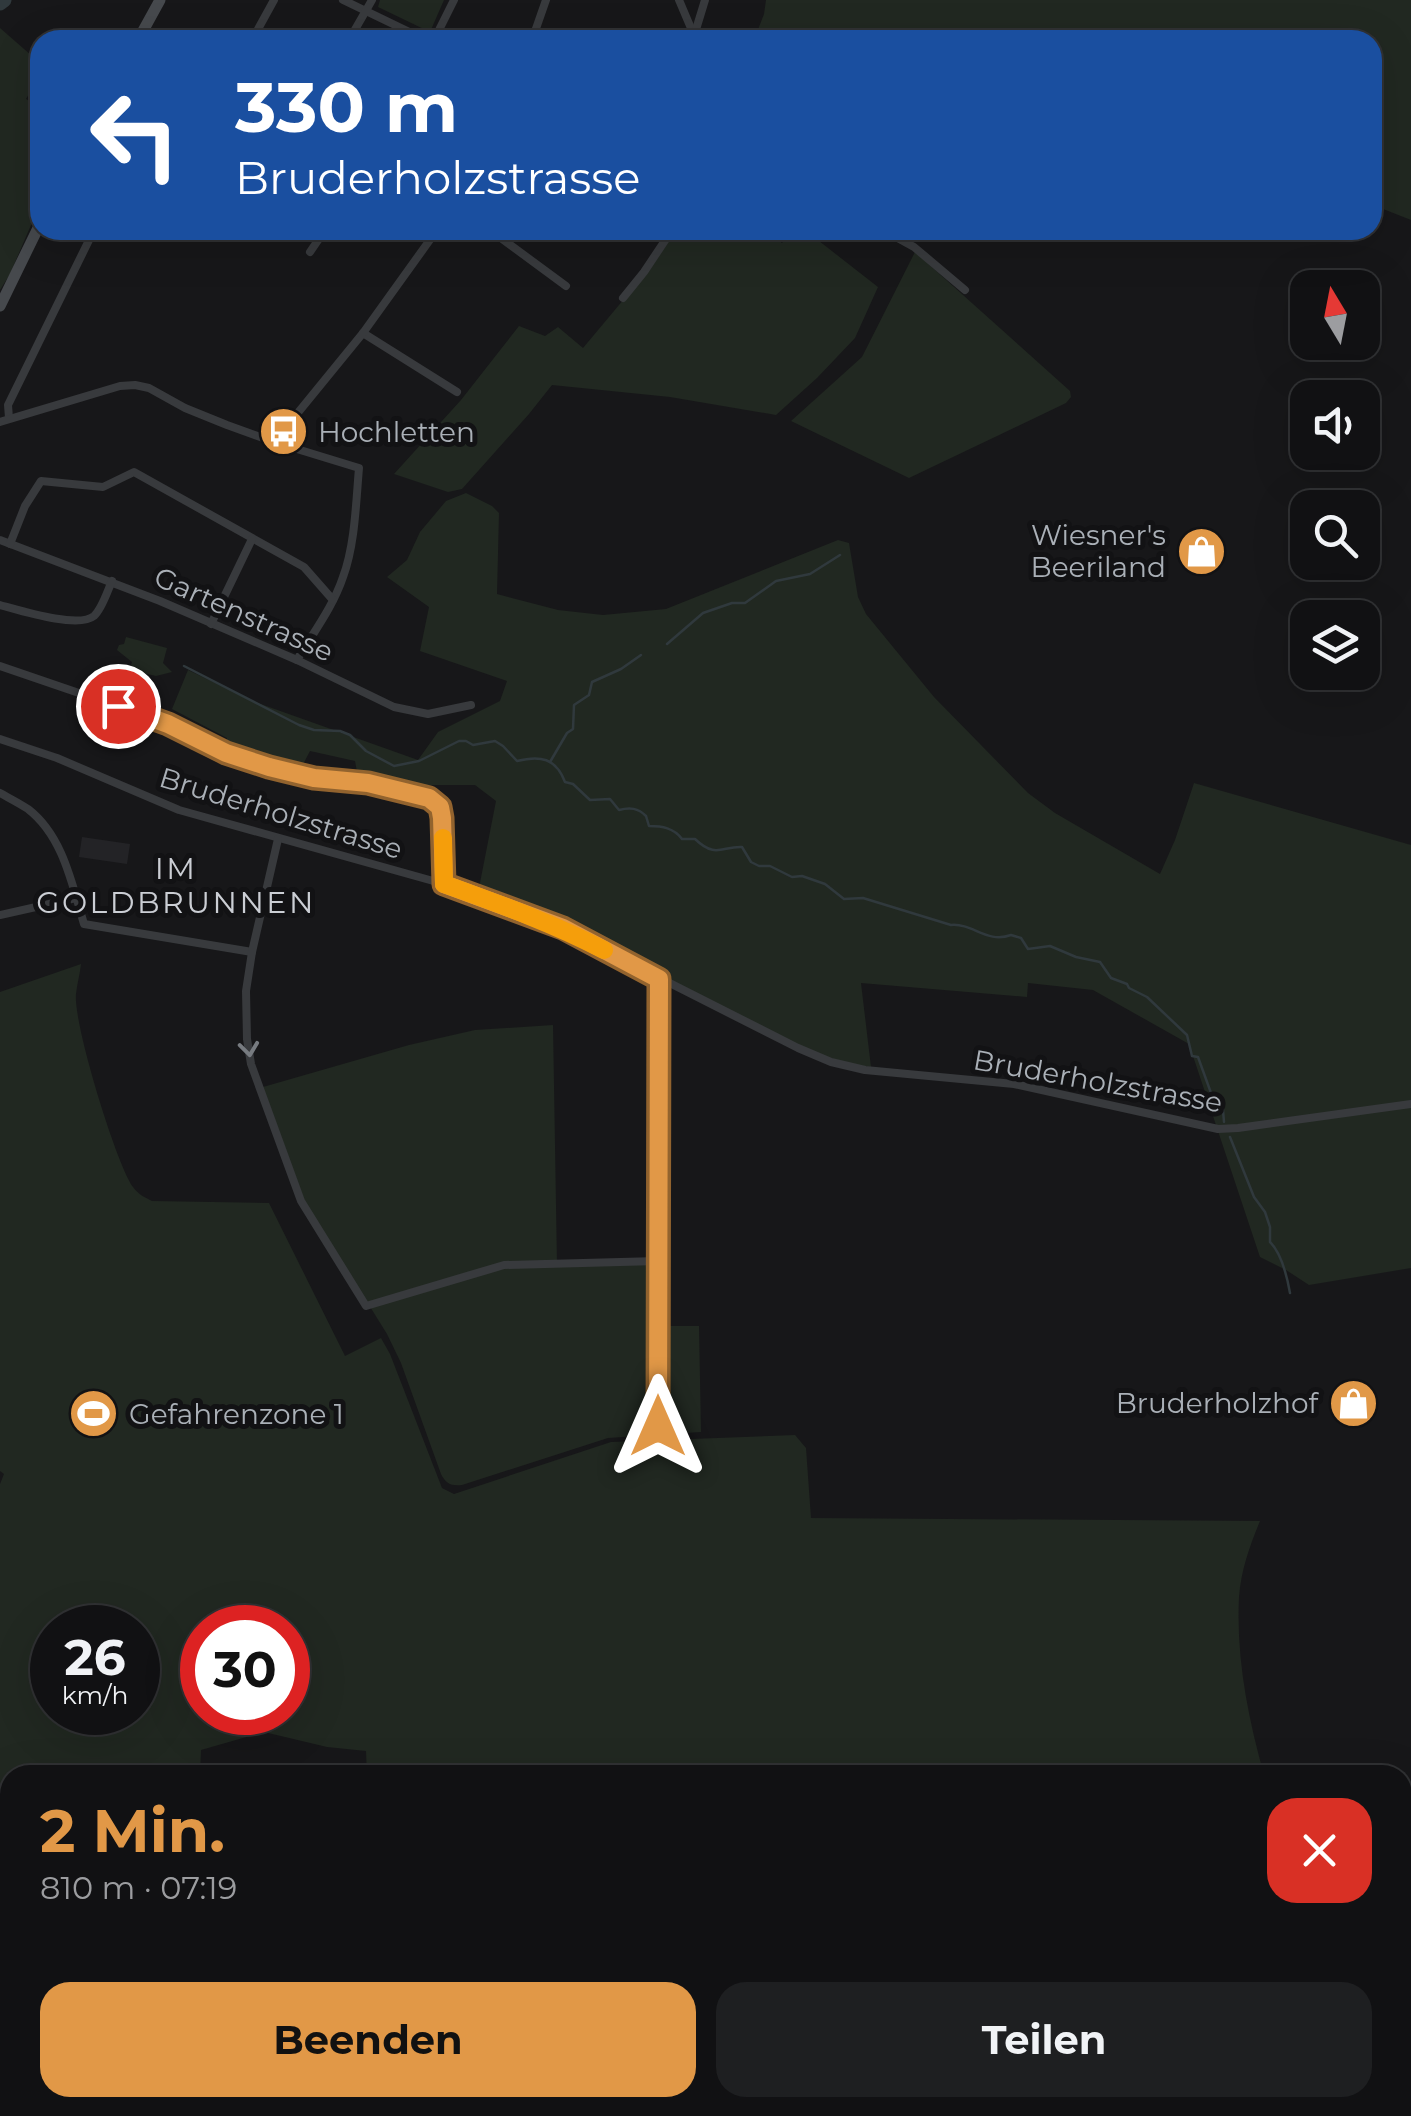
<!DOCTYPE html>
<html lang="de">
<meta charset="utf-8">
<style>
body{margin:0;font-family:Montserrat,sans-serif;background:#1e1f21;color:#f1f3f6;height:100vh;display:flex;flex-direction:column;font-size:38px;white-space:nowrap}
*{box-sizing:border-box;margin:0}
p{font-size:32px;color:#9c9da0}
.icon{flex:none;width:55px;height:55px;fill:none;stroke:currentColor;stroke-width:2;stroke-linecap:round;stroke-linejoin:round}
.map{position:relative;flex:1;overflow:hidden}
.side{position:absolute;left:0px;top:1765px;width:1412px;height:352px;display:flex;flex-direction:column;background:#111113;border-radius:30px 30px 0 0;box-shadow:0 10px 40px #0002,0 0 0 2px #303133}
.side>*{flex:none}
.guide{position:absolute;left:30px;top:30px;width:1352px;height:210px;border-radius:30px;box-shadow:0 10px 40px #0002,0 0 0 2px #303133;background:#1a4fa0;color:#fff;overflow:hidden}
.needle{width:65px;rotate:350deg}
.fabs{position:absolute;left:1290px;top:270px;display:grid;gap:20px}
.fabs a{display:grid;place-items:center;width:90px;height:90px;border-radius:20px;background:#111113;box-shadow:0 10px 40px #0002,0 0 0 2px #303133;font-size:50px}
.speed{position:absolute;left:30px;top:1605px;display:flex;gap:20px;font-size:50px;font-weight:700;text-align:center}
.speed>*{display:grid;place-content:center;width:130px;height:130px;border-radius:50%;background:#111113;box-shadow:0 10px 40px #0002,0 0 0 2px #303133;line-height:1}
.speed small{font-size:25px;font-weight:400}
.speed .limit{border:15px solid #d22;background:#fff;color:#111}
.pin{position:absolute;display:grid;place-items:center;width:85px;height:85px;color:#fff;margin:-42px;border:5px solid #fff;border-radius:50%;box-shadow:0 2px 10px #0007}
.me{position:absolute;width:110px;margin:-55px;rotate:0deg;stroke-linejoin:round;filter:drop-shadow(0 0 8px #0008)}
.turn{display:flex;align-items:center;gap:35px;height:210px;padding:0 40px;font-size:45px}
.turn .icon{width:130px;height:130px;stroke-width:2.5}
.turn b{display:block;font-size:70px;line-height:85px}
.round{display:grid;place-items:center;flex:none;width:105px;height:105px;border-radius:30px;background:#1e1f21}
.head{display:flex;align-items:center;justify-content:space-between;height:170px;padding:0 40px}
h1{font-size:60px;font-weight:700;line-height:75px;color:#e19847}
.cta{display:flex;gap:20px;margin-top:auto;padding:20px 40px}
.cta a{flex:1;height:115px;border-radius:30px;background:#e19847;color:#111;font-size:40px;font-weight:700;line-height:115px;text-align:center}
.cta a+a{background:#1e1f21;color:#f1f3f6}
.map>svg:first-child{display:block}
.built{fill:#232326}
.green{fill:#212821;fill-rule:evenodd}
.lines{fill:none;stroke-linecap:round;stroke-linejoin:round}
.stream{stroke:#30393d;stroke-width:2.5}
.river{stroke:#30393d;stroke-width:15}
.minor{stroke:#383a3d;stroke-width:8}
.secondary{stroke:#46494d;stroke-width:11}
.oneway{stroke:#777b80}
.route-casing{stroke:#92632e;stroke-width:25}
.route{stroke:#e19847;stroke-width:18}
.slow{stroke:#f59e0b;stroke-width:18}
.labels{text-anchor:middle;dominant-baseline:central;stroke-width:10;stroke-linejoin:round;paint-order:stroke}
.poi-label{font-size:28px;fill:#aab0b7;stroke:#121214;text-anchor:start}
.street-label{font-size:28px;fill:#aab0b7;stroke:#121214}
.neighbourhood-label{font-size:30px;letter-spacing:2.5px;fill:#cbced4;stroke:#121214}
</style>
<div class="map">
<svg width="1411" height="2116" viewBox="0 0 1411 2116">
<rect width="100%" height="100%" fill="#171719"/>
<path class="built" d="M82 837 130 844 127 864 79 857Z"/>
<g class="green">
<path d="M380 0H444L430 32 378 7Z"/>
<path d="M766 0H1411V220L1373 205 1372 40H995L935 31 933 40H754L764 14Z"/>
<path d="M0 28 40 63V75L26 99 40 107V204L10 274 0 290Z"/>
<path d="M675 230H767L782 243 792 230H805L878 287 855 338 817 378 776 415 670 397 552 385 529 414 462 489 448 492 394 474 461 400 519 326 545 336 558 327 583 348 655 262Z"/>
<path d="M915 252 1070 391 1071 397 1066 403 909 478 791 421 862 357Z"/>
<path d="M466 493 492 506 499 513 497 594 558 610 603 615 666 609 838 540 849 543 858 597 866 614 934 697 1028 793 1055 813 1160 874 1175 840 1194 783 1411 845V1268L1309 1285 1286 1270 1260 1257 1189 1044 1093 990 1028 983 1027 997 861 983 871 1067 850 1064 814 1053 678 985 575 930 478 893 496 801 475 785H419L358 777 355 761 310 751 298 774 226 753 227 738 172 709 188 670 255 702 418 760 438 732 500 701 507 681 420 651 429 607 387 577 407 560 420 532 446 501Z"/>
<path d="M126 637 167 648 163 663 172 672 156 676 129 670 132 662 117 650 119 645 124 644Z"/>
<path d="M81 964C80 974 77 984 76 994 73 1023 116 1163 133 1187 138 1194 144 1197 152 1201L269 1203 345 1356 381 1338 390 1354 442 1488 454 1494 611 1442 795 1435 806 1448 811 1518 1260 1521C1250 1545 1241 1570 1239 1597 1236 1658 1248 1717 1264 1775H367L366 1751 327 1747 264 1732 201 1750 200 1775H10V1834L0 1836V1484L4 1474 0 1471V992ZM52 1628H138V1712H52ZM202 1628H288V1712H202Z"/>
<path d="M553 1025 557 1265 654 1263V1326H699L701 1432 608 1438 462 1485C451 1486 446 1484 441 1474L401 1363 387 1334 305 1202 263 1087 409 1045 475 1030Z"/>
<path d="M188 2108H296L298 2116H144Z"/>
<path d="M438 2108H1016L1032 2116H427Z"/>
</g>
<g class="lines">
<g class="stream">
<path d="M667 644 703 613 732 603H745L776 581 810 574 840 555"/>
<path d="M184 666 299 725 314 730 340 731 350 735 366 751 394 766 419 761 459 741H466L473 745 495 741 503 746 517 761C540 755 556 758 565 782L573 784 590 800 610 799 619 810C630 807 638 808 646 816L649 826C662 826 674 828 682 839H695C716 859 722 846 742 847L751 862 759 866H770L792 877 802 876 825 884 844 899 863 898 951 925C973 923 987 944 1011 935L1021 938 1028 949 1050 946 1076 957 1100 962 1111 978 1127 984 1129 988 1147 997 1187 1035 1192 1056 1198 1057 1211 1093 1223 1110 1224 1122"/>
<path d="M550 762 567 733 573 729 574 705 589 695 592 682 621 669 641 655"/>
<path d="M1230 1137 1254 1197 1265 1212 1270 1227V1242C1282 1254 1287 1276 1290 1293"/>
</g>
<path class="river" d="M0 3 4 0"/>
<g class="minor">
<path d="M343 0 426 40"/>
<path d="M679 0 696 40"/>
<path d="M694 36 705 0"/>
<path d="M252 40 274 0"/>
<path d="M349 40 372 0"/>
<path d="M434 40 454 0"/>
<path d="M532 40 546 0"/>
<path d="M490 230 566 286"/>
<path d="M883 230 914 247 965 290"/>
<path d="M310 252 325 230"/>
<path d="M623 298 644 272 672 230"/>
<path d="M363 333 457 392"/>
<path d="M9 418 8 405 94 230"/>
<path d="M0 422 120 386 135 385 149 388 185 408 227 425 274 442 359 468C356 502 355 545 343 577 333 607 313 633 297 660"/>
<path d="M274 442 363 333 437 230"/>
<path d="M0 540 160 601 297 660 394 707 428 714 471 705"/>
<path d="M10 544 25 506 41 481 103 487 134 472 304 567 333 600"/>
<path d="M0 605C19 610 78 629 94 616 102 609 107 592 112 581"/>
<path d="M211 624 252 539"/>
<path d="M0 666 149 717 226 753 269 767 314 778 368 783 429 798 440 807 443 818 444 884"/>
<path d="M0 739 57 758 179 810 444 884 563 929 798 1048 831 1062 865 1070 1014 1084 1218 1129 1238 1128 1411 1104"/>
<path d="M0 793C9 798 19 803 28 809 63 836 72 884 84 924L252 952"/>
<path d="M278 839 252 952 246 991 247 1039 251 1064 301 1201 366 1306 504 1265 658 1261"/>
<path d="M0 915 76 898"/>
<path d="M658 1426 659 979"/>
</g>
<g class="secondary">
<path d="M138 40 160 0"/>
<path d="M0 306 40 224"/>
</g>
</g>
<defs><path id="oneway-chevron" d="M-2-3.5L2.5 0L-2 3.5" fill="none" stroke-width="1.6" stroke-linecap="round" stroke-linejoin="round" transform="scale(2.5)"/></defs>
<use class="oneway" href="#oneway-chevron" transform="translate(249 1049) rotate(83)"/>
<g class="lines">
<defs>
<path id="route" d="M118 706 168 724 226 753 269 767 314 778 368 783 429 798 440 807 442 818 444 884 563 928 659 979 658 1426"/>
</defs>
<use href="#route" class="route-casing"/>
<use href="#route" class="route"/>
<path class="slow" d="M443 838 444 884C499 904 552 923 604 950"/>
</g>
<defs>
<symbol id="bus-disc" viewBox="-11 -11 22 22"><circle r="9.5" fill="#e19847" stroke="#121214"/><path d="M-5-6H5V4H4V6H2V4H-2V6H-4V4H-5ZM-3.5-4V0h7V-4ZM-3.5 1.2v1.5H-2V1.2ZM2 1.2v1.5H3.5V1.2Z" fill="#fff"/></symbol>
<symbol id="shop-disc" viewBox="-11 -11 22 22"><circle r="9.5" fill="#e19847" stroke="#121214"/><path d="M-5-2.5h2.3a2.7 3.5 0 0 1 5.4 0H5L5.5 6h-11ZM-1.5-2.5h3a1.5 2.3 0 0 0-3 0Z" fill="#fff"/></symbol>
<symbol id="stadium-disc" viewBox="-11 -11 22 22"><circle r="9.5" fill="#e19847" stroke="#121214"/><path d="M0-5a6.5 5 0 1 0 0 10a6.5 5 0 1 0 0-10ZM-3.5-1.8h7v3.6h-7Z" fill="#fff"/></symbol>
</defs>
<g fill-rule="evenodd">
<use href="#bus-disc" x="256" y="404" width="55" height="55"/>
<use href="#shop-disc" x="1174" y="524" width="55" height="55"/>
<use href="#shop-disc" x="1326" y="1376" width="55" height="55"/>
<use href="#stadium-disc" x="66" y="1386" width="55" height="55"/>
</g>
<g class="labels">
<g class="poi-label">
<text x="318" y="432">Hochletten</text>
<text x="1166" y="535" text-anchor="end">Wiesner's<tspan x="1166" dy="32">Beeriland</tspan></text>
<text x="1318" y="1403" text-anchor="end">Bruderholzhof</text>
<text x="129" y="1414">Gefahrenzone 1</text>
</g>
<g class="street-label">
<text transform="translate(244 614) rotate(24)">Gartenstrasse</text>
<text transform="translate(281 813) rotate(17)">Bruderholzstrasse</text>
<text transform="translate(1098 1081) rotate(10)">Bruderholzstrasse</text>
</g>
<g class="neighbourhood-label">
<text x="176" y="868">IM<tspan x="176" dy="34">GOLDBRUNNEN</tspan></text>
</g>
</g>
</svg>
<div class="fabs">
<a><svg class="needle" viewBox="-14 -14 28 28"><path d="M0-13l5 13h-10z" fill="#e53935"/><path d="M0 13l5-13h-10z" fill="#9c9da0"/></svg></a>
<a><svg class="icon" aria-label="sound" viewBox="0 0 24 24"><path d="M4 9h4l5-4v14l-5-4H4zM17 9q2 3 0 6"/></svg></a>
<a><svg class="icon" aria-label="search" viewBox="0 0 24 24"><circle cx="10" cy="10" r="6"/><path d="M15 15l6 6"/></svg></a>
<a><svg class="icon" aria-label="layers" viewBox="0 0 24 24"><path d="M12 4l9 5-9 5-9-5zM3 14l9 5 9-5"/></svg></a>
</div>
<div class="speed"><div>26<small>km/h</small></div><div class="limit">30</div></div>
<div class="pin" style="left:118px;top:706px;background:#d93025"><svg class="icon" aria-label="arrive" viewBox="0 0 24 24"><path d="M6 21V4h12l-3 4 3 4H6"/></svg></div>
<svg class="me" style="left:658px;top:1426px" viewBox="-20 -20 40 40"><path d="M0-17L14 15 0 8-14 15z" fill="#e19847" stroke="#fff" stroke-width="4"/></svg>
<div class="guide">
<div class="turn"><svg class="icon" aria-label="left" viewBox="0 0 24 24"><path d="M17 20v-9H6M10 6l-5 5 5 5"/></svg><div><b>330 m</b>Bruderholzstrasse</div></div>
</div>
<section class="side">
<div class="head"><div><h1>2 Min.</h1><p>810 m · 07:19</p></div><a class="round" style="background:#d93025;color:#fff"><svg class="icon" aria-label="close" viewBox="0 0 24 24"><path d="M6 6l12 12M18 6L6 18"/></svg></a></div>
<div class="cta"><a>Beenden</a><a>Teilen</a></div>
</section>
</div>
